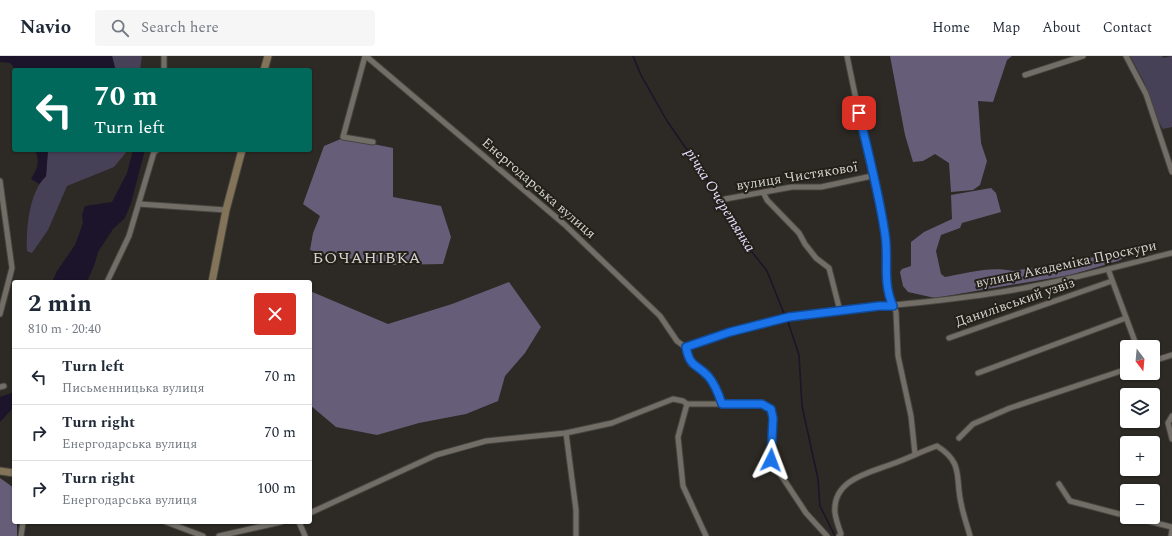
<!DOCTYPE html>
<meta charset="utf-8">
<style>
body{margin:0;font-family:Spectral,serif;background:#f6f6f7;color:#1f2937;height:100vh;display:flex;flex-direction:column;font-size:15px;white-space:nowrap}
*{box-sizing:border-box;margin:0}
p{font-size:13px;color:#747a83}
.icon{flex:none;width:22px;height:22px;fill:none;stroke:currentColor;stroke-width:2;stroke-linecap:round;stroke-linejoin:round}
.map{position:relative;flex:1;overflow:hidden}
.details{position:absolute;left:12px;top:224px;width:300px;height:244px;display:flex;flex-direction:column;background:#fff;border-radius:4px;box-shadow:0 1px 3px #0004}
.details>*{flex:none}
.hud{position:absolute;left:12px;top:12px;width:300px;height:84px;border-radius:4px;box-shadow:0 1px 3px #0004;background:#00695c;color:#fff;overflow:hidden}
.needle{width:26px;rotate:164deg}
.tools{position:absolute;left:1120px;top:284px;display:grid;gap:8px}
.tools a{display:grid;place-items:center;width:40px;height:40px;border-radius:4px;background:#fff;box-shadow:0 1px 3px #0004;font-size:20px}
.pin{position:absolute;display:grid;place-items:center;width:34px;height:34px;color:#fff;margin:-17px;border-radius:8px;box-shadow:0 2px 6px #0006}
.me{position:absolute;width:44px;margin:-22px;rotate:3deg;stroke-linejoin:round;filter:drop-shadow(0 0 3px #0008)}
.turn{display:flex;align-items:center;gap:14px;height:84px;padding:0 16px;font-size:18px}
.turn .icon{width:52px;height:52px;stroke-width:2.5}
.turn b{display:block;font-size:28px;line-height:34px}
.round{display:grid;place-items:center;flex:none;width:42px;height:42px;border-radius:4px;background:#f6f6f7}
.summary{display:flex;align-items:center;justify-content:space-between;height:68px;padding:0 16px}
h1{font-size:24px;font-weight:700;line-height:30px}
ul{padding:0;list-style:none}
li{display:flex;align-items:center;gap:12px;height:56px;padding:0 16px;border-top:1px solid #e0e1e3}
li div{flex:1}
li b{display:block;font-size:15px}
li em{font-style:normal}
header{display:flex;align-items:center;gap:24px;box-sizing:border-box;height:56px;padding:0 20px;background:#fff;border-bottom:1px solid #e0e1e3}
header strong{font-size:19px}
nav{display:flex;gap:22px;margin-inline-start:auto;font-size:14px}
.search{width:280px;height:36px;background:#f6f6f7;display:flex;align-items:center;gap:10px;box-sizing:border-box;padding:0 14px;border-radius:4px;color:#747a83;font-size:15px}
.map>svg:first-child{display:block}
.green{fill:#474157}
.forest{fill:#665e79}
.water{fill:#1b142a}
.lines{fill:none;stroke-linecap:round;stroke-linejoin:round}
.stream{stroke:#1b142a;stroke-width:1.5}
.street-casing{stroke:#47443f;stroke-width:7}
.secondary-casing{stroke:#47443f;stroke-width:9}
.street{stroke:#726e67;stroke-width:5}
.secondary{stroke:#827359;stroke-width:7}
.route-casing{stroke:#114b97;stroke-width:10}
.route{stroke:#1a73e8;stroke-width:7}
.labels{text-anchor:middle;dominant-baseline:central;stroke-width:4;stroke-linejoin:round;paint-order:stroke}
.street-label{font-size:14px;fill:#d5d3cf;stroke:#23201a}
.water-label{font-size:15px;font-style:italic;fill:#e7dfff;stroke:#23201a}
.quarter-label{font-size:16px;letter-spacing:1px;fill:#d5d3cf;stroke:#23201a}
</style>
<header>
<strong>Navio</strong>
<div class="search"><svg class="icon" aria-label="search" viewBox="0 0 24 24"><circle cx="10" cy="10" r="6"/><path d="M15 15l6 6"/></svg>Search here</div>
<nav><a>Home</a><a>Map</a><a>About</a><a>Contact</a></nav>
</header>
<div class="map">
<svg width="1172" height="480" viewBox="0 0 1172 480">
<rect width="100%" height="100%" fill="#2d2924"/>
<g class="green">
<path d="M112 0H142L140 14H113L115 12Z"/>
<path d="M1130 0H1162L1163 2 1172 0V71L1163 73 1157 63 1144 26Z"/>
<path d="M48 94H128L114 111 67 130 48 174 32 197 27 195C26 172 29 137 46 120Z"/>
</g>
<g class="forest">
<path d="M890 0H1012L1007 4 993 46 978 45 981 87 987 105 980 129 973 134 951 136 949 107 935 98 923 105 913 106 905 79Z"/>
<path d="M343 82 393 92V141L441 150 451 181 443 208 392 209 332 200 310 194 313 177 320 160 303 148 324 90Z"/>
<path d="M991 132 996 137 1001 156 962 167 960 172 941 179 936 195 941 218 945 221C968 217 990 210 1013 215L1118 197 1121 198 1122 203 1118 205 1070 219 935 242 908 236 903 230 900 216 902 213 911 210V186L924 176 952 163 951 139Z"/>
<path d="M509 226 541 271 525 297 505 320 498 345 466 358 419 367 377 379 336 371 310 349V235L388 268 452 248Z"/>
<path d="M0 422 14 432V466H17V480H0Z"/>
</g>
<g class="water">
<path d="M0 0H112L115 12 113 14H16L10 7 0 6Z"/>
<path d="M35 94H48L46 120 39 128 31 123C38 112 40 106 35 94Z"/>
<path d="M133 94H145L131 147 125 162 113 173 98 196 95 207 87 226H52L57 215 75 189 83 167 82 159 85 150 112 146 127 117Z"/>
<path d="M14 336V351L0 366V341Z"/>
</g>
<g class="lines">
<g class="stream">
<path d="M633 0 641 19 667 65 690 98 697 105 707 123 710 133 741 182 767 215 785 260"/>
<path d="M787 263 799 299 802 350 818 423 820 450 835 480"/>
</g>
<defs>
<g id="street">
<path d="M365 0 343 81 373 86"/>
<path d="M366 0 564 168 660 260 677 285 685 291 691 308 708 320 718 336 722 348"/>
<path d="M847 0 872 120 881 151 886 188 885 216 888 237 896 256 898 300 911 360 915 398"/>
<path d="M1126 0 1146 38 1172 116"/>
<path d="M164 14V0"/>
<path d="M1025 19 1083 0"/>
<path d="M0 125 12 212 0 258"/>
<path d="M764 138 767 144 799 177 805 188 816 202 829 212 840 255"/>
<path d="M725 143 792 131H821L872 120"/>
<path d="M139 148 226 154"/>
<path d="M1108 213 1137 291"/>
<path d="M107 226 129 180 154 96 157 94"/>
<path d="M949 282 1112 225"/>
<path d="M685 291C719 280 755 266 790 261 860 250 931 248 1001 236 1059 227 1115 211 1172 197"/>
<path d="M1153 305 1172 299"/>
<path d="M978 317 1126 262"/>
<path d="M0 331 4 330"/>
<path d="M687 348 678 381 683 430 706 480"/>
<path d="M1172 360 1168 367 1172 383"/>
<path d="M566 377 576 454V480"/>
<path d="M959 382 973 368 1010 352 1127 313"/>
<path d="M1059 428 1070 445 1127 460"/>
<path d="M310 457 436 399 486 385 566 377 612 367 673 343 683 345 687 348H762L771 353 773 362 771 404 806 457 827 480"/>
<path d="M1132 461 1172 471"/>
<path d="M166 466 203 480"/>
<path d="M299 466 305 480"/>
<path d="M21 480 23 466"/>
<path d="M219 480 281 466"/>
<path d="M839 480 841 478C839 472 836 464 835 457 832 424 868 417 892 408 907 403 922 395 937 390 964 407 955 421 961 447 963 458 967 469 970 480"/>
<path d="M1171 480 1172 474"/>
</g>
<g id="secondary">
<path d="M264 14 268 0"/>
<path d="M212 226 226 154 242 94"/>
<path d="M0 415 14 417"/>
</g>
</defs>
<use href="#street" class="street-casing"/>
<use href="#secondary" class="secondary-casing"/>
<use href="#street" class="street"/>
<use href="#secondary" class="secondary"/>
</g>
<g class="lines">
<defs>
<path id="route" d="M771 404 773 362 771 353 762 348H722C719 339 715 328 708 320 696 307 690 312 686 291L730 276 789 261 879 250H893C882 226 889 203 885 178 879 137 868 97 859 57"/>
</defs>
<use href="#route" class="route-casing"/>
<use href="#route" class="route"/>
</g>
<g class="labels">
<g class="street-label">
<text transform="translate(797 120) rotate(-9)">вулиця Чистякової</text>
<text transform="translate(539 132) rotate(41)">Енергодарська вулиця</text>
<text transform="translate(1066 208) rotate(-12)">вулиця Академіка Проскури</text>
<text transform="translate(1015 246) rotate(-19)">Данилівський узвіз</text>
</g>
<g class="water-label">
<text transform="translate(720 144) rotate(58)">річка Очеретянка</text>
</g>
<g class="quarter-label">
<text x="367" y="202">БОЧАНІВКА</text>
</g>
</g>
</svg>
<div class="tools">
<a><svg class="needle" viewBox="-14 -14 28 28"><path d="M0-13l5 13h-10z" fill="#e53935"/><path d="M0 13l5-13h-10z" fill="#747a83"/></svg></a>
<a><svg class="icon" aria-label="layers" viewBox="0 0 24 24"><path d="M12 4l9 5-9 5-9-5zM3 14l9 5 9-5"/></svg></a>
<a>+</a>
<a>−</a>
</div>
<div class="pin" style="left:859px;top:57px;background:#d93025"><svg class="icon" aria-label="arrive" viewBox="0 0 24 24"><path d="M6 21V4h12l-3 4 3 4H6"/></svg></div>
<svg class="me" style="left:771px;top:404px" viewBox="-20 -20 40 40"><path d="M0-17L14 15 0 8-14 15z" fill="#1a73e8" stroke="#fff" stroke-width="4"/></svg>
<div class="hud">
<div class="turn"><svg class="icon" aria-label="left" viewBox="0 0 24 24"><path d="M17 20v-9H6M10 6l-5 5 5 5"/></svg><div><b>70 m</b>Turn left</div></div>
</div>
<section class="details">
<div class="summary"><div><h1>2 min</h1><p>810 m · 20:40</p></div><a class="round" style="background:#d93025;color:#fff"><svg class="icon" aria-label="close" viewBox="0 0 24 24"><path d="M6 6l12 12M18 6L6 18"/></svg></a></div>
<ul>
<li><svg class="icon" aria-label="left" viewBox="0 0 24 24"><path d="M17 20v-9H6M10 6l-5 5 5 5"/></svg><div><b>Turn left</b><p>Письменницька вулиця</p></div><em>70 m</em></li>
<li><svg class="icon" aria-label="right" viewBox="0 0 24 24"><path d="M7 20v-9h11M14 6l5 5-5 5"/></svg><div><b>Turn right</b><p>Енергодарська вулиця</p></div><em>70 m</em></li>
<li><svg class="icon" aria-label="right" viewBox="0 0 24 24"><path d="M7 20v-9h11M14 6l5 5-5 5"/></svg><div><b>Turn right</b><p>Енергодарська вулиця</p></div><em>100 m</em></li>
</ul>
</section>
</div>
